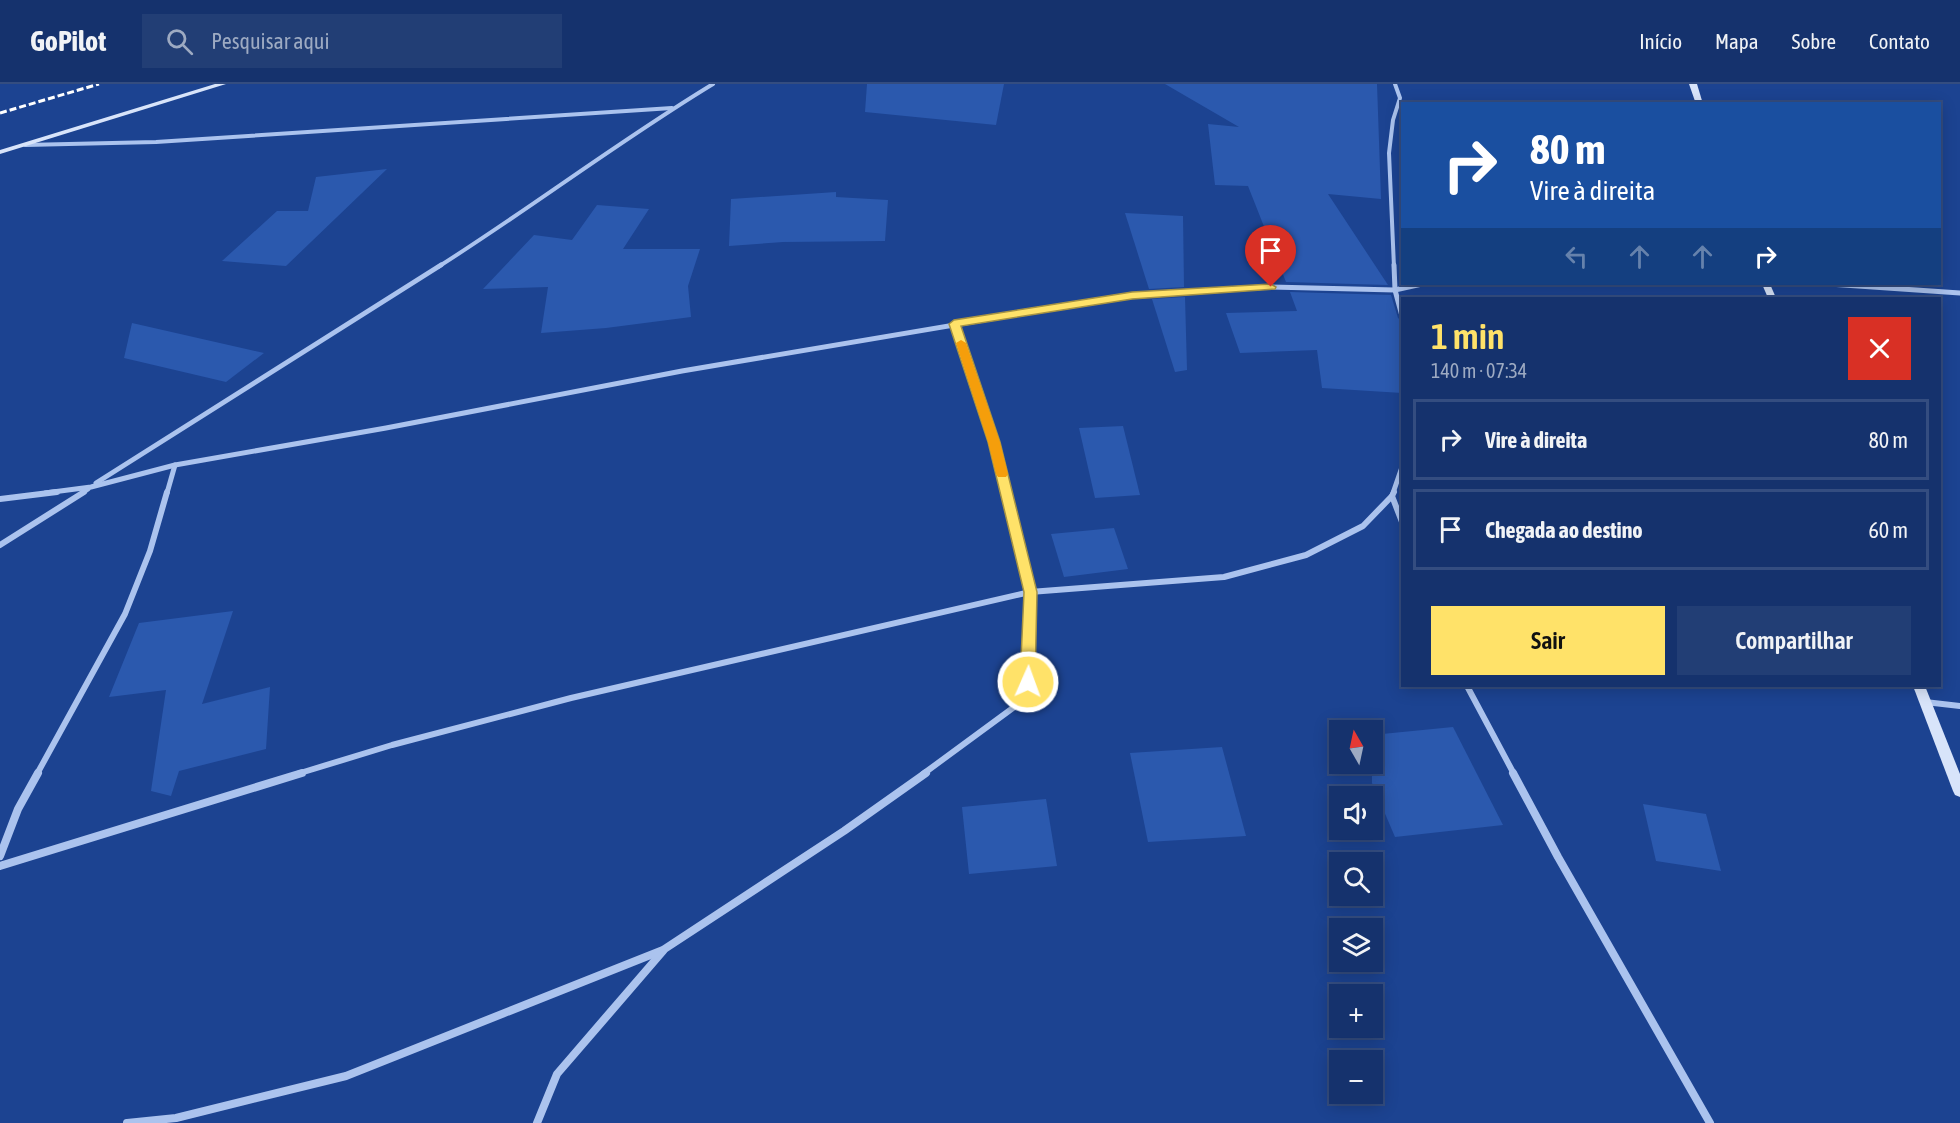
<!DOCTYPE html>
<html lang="pt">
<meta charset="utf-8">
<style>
body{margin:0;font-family:"Asap Condensed",sans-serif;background:#223e75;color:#f1f3f6;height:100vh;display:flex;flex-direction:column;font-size:22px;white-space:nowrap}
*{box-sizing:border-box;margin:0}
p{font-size:20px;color:#9daac2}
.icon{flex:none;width:33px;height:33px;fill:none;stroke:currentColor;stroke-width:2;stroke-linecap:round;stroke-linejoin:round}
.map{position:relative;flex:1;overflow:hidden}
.panel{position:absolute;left:1401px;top:213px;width:540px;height:390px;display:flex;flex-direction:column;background:#15326d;border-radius:0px;box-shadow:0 3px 15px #0003,0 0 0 2px #344d80}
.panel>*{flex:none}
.banner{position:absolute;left:1401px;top:18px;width:540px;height:183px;border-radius:0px;box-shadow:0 3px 15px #0003,0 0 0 2px #344d80;background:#1a4fa0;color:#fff;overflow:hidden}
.needle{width:39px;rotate:351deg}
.fabs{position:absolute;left:1329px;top:636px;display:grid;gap:12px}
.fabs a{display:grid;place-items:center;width:54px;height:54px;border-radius:0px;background:#15326d;box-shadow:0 3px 15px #0003,0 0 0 2px #344d80;font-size:30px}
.pin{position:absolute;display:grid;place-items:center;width:51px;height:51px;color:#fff;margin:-62px -26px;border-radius:50% 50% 50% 0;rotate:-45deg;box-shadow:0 0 6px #0007}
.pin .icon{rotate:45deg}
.me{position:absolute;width:66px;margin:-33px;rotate:2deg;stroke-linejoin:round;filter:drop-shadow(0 0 4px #0008)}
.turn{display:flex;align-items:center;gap:21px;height:126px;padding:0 30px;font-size:27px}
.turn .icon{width:78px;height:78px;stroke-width:2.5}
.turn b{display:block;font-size:42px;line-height:51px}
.lanes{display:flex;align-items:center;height:57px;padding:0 30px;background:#0003;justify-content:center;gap:30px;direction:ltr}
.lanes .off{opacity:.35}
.round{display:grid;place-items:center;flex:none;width:63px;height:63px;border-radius:0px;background:#223e75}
.headline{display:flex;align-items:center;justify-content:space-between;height:102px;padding:0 30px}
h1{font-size:36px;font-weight:600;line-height:45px;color:#ffe269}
.button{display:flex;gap:12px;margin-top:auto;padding:12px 30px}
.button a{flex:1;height:69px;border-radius:0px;background:#ffe269;color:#111;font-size:24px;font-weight:600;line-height:69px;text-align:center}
.button a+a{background:#223e75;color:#f1f3f6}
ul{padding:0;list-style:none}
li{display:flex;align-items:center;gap:18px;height:81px;margin:0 12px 9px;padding:0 18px;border:3px solid #344d80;border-radius:0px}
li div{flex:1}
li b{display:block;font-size:22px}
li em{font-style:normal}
header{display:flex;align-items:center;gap:36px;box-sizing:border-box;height:84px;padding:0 30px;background:#15326d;border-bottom:2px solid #344d80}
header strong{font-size:28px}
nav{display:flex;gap:33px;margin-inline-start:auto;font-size:21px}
.search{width:420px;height:54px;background:#223e75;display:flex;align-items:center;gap:15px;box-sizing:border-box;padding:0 21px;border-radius:0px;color:#9daac2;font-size:22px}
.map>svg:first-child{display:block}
.building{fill:#2b59ae}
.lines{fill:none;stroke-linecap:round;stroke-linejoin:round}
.street-far3{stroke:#abc3ee;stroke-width:4}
.street-far2{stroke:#abc3ee;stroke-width:5}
.street-far1{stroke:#abc3ee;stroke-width:6}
.street{stroke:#abc3ee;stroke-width:8}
.secondary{fill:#d8e4fa;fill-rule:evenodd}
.rail{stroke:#fff;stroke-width:3;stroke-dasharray:7 3;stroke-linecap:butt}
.route{fill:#ffe269;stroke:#a69344;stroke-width:1.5}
.slow{fill:#f59e0b}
</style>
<header>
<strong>GoPilot</strong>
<div class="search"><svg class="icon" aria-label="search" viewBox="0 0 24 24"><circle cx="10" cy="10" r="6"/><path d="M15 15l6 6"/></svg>Pesquisar aqui</div>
<nav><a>Início</a><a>Mapa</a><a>Sobre</a><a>Contato</a></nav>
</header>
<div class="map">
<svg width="1960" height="1039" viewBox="0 0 1960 1039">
<rect width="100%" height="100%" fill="#1c4391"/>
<g class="building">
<path d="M867 0H1004L996 41 865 28Z"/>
<path d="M1165 0H1377L1381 115 1328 110 1388 201 1286 198 1248 102 1215 101 1208 40 1239 43Z"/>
<path d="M387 85 286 182 222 177 277 127H308L316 93Z"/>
<path d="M836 108V113L888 116 885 157 783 158 729 162 731 115Z"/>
<path d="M597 121 649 125 623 165H700L688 202 691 233 606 244 541 249 548 203 483 205 534 151 572 156Z"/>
<path d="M1125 129 1183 132 1184 203 1149 205Z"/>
<path d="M1290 208 1391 211 1398 234 1402 237V309L1322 304 1317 266 1240 269 1226 229 1297 227Z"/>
<path d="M1185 213 1187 286 1175 288 1152 215Z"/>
<path d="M132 239 264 269 226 298 124 274Z"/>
<path d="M1123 342 1140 411 1095 414 1079 344Z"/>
<path d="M1114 444 1128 485 1064 493 1051 450Z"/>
<path d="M233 527 202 620 270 603 266 665 179 687 171 712 151 707 166 606 109 613 139 539Z"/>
<path d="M1453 643 1503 741 1395 753 1372 699V651Z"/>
<path d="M1222 663 1246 752 1148 758 1130 669Z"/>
<path d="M1046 715 1057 782 969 790 962 723Z"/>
<path d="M1643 720 1706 730 1721 787 1656 777Z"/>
</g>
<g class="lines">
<g class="street-far3">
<path d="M25 61 156 58 672 24"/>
<path d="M438 183C531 124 619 57 713 0"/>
<path d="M1394 183 1389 69 1393 36 1400 14 1395 0"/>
</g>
<g class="street-far2">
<path d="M1394 181 1395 206 1402 232"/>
<path d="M1829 200 1960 209"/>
<path d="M954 240 994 358 1006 409"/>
<path d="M96 399 441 181"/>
<path d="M45 409 91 403 175 381 386 344 682 287 1132 211 1271 203 1395 206 1422 200"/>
<path d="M82 409 88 405"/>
<path d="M167 409 175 381"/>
<path d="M1393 409 1402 383"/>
</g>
<g class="street-far1">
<path d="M1394 408 1392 412 1402 438"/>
<path d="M0 415 57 408"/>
<path d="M0 461 84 408"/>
<path d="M1467 602 1514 690"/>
<path d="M1925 618 1960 622"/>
<path d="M37 690 125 530 150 467 167 408"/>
<path d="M297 690 392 661 571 614 1030 508 1224 493 1306 471 1363 442 1392 412"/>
<path d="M923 690 1017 621 1028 598 1030 508 1006 408"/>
</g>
<g class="street">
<path d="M1513 689 1558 773 1710 1039"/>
<path d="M0 772 18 725 38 689"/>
<path d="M0 782 302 689"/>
<path d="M127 1039 176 1034 346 992 663 866 844 747 926 689"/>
<path d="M537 1039 557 990 663 867"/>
</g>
<g class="secondary">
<path d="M215 0H226L0 70V66Z"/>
<path d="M1689 0H1697L1703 20H1696Z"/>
<path d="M1762 200H1770L1776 214H1768Z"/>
<path d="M1913 602H1925L1960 690V713L1955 711 1953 707Z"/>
</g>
<path class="rail" d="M0 29 99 0"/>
</g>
<path class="route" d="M1271 200 1276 203 1275 205 1132 215 961 242 1000 358 1037 508 1035 598 1033 602H1023L1020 598 1024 508 988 358 949 240 954 236 1132 208Z"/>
<path class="slow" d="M961 256 966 259 1000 358 1008 390 1006 393H998L996 390 988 358 956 259Z"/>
</svg>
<div class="fabs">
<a><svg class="needle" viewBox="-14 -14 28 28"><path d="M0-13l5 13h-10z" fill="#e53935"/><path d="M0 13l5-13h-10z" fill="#9daac2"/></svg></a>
<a><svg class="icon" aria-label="sound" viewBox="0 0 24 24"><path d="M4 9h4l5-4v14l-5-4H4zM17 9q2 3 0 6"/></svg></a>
<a><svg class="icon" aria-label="search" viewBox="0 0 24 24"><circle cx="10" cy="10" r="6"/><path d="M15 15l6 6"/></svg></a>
<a><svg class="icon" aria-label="layers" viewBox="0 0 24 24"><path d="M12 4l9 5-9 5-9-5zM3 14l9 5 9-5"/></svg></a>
<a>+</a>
<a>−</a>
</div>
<div class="pin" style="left:1271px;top:203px;background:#d93025"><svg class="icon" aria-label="arrive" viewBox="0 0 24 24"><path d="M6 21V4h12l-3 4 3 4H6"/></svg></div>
<svg class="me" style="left:1028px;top:598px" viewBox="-20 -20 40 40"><circle r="17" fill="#ffe269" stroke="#fff" stroke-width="3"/><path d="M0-11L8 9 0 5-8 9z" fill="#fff"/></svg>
<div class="banner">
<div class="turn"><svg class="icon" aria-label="right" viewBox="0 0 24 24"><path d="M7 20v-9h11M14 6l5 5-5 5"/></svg><div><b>80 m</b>Vire à direita</div></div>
<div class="lanes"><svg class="icon off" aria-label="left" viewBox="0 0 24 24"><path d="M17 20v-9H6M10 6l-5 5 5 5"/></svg><svg class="icon off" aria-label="ahead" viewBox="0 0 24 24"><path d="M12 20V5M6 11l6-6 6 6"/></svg><svg class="icon off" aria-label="ahead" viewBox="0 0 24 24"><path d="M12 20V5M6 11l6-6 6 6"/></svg><svg class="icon" aria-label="right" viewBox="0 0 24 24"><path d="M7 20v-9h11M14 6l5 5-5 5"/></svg></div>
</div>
<section class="panel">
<div class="headline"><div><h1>1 min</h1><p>140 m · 07:34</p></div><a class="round" style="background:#d93025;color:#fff"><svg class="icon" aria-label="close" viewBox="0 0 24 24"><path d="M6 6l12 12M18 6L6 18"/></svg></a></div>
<ul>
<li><svg class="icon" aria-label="right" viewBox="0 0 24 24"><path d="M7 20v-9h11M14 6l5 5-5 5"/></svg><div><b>Vire à direita</b></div><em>80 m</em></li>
<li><svg class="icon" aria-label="arrive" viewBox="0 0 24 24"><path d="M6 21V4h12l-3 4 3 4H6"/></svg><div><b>Chegada ao destino</b></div><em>60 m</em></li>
</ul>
<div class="button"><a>Sair</a><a>Compartilhar</a></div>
</section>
</div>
